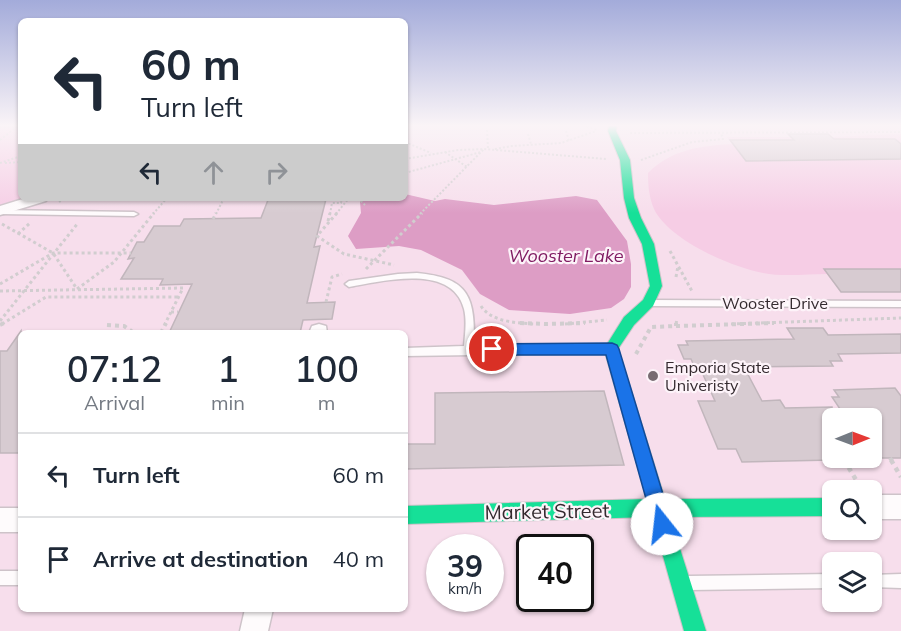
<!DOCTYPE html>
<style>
body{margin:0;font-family:Mulish,sans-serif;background:#f6f6f7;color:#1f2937;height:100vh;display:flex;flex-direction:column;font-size:22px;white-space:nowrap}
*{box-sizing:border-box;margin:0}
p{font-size:20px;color:#747a83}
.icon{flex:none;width:33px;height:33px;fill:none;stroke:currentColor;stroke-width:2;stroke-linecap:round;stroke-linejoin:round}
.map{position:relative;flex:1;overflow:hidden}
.sheet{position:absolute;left:18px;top:330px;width:390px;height:282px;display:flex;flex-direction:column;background:#fff;border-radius:9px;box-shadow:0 2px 4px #0004}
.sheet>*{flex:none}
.banner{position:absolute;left:18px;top:18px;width:390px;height:183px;border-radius:9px;box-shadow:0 2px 4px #0004;background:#fff;color:#1f2937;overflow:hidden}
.needle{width:39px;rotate:89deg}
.tools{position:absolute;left:822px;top:408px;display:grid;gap:12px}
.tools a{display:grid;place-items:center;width:60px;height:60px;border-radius:9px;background:#fff;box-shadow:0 2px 4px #0004;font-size:30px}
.speed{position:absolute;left:426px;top:534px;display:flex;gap:12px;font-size:30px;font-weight:700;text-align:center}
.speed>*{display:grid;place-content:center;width:78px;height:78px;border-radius:50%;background:#fff;box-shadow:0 2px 4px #0004;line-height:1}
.speed small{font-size:15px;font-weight:400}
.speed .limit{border:3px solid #111;border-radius:9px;background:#fff;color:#111}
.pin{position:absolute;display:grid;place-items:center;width:51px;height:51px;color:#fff;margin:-26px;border:3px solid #fff;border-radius:50%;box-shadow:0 2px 6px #0007}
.me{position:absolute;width:66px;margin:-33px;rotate:344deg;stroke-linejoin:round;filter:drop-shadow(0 0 4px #0008)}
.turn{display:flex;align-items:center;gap:21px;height:126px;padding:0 24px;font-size:27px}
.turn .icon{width:78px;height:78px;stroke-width:2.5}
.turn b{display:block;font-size:42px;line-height:51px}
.lanes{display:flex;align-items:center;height:57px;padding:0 24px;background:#0003;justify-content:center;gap:30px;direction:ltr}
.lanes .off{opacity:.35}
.eta{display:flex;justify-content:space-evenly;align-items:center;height:102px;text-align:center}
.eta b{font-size:36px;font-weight:600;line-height:42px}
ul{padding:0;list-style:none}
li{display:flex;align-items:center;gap:18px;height:84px;padding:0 24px;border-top:2px solid #e0e1e3}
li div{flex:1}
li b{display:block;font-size:22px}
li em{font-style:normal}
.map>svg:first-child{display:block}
.built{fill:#f7deec;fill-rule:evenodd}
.green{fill:#f6cde5}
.water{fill:#dd9dc5}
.building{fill:#d7cbd1;stroke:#c1b6bc;stroke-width:1.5}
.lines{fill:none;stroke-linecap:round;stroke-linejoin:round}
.lane-casing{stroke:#cec3c9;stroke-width:3}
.street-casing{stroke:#cec3c9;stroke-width:3}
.fast-casing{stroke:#cec3c9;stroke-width:2}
.path-far3{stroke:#d1cdcf;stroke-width:2;stroke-dasharray:2 2;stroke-linecap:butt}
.path-far2{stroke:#d1cdcf;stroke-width:3;stroke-dasharray:3 3;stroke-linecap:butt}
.path-far1{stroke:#d1cdcf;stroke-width:4;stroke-dasharray:4 4;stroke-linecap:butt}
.path{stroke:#d1cdcf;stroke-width:4.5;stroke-dasharray:4.5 4.5;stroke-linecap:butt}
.lane{fill:#fefbfc;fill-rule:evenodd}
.street{fill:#fefbfc;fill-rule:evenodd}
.fast{fill:#16e098;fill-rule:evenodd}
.route{fill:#1a73e8;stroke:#114b97;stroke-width:1.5}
.poi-dot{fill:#786c72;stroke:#fdf3f9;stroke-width:2}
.labels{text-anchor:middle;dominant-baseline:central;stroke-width:4.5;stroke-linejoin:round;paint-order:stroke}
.street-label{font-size:16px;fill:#342a2f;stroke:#fdf3f9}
.poi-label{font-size:16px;fill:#342a2f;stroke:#fdf3f9;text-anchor:start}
.water-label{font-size:18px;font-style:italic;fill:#811c63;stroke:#fdf3f9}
.near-street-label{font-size:20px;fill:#342a2f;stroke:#fdf3f9}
</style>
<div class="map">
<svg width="901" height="631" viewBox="0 0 901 631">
<rect width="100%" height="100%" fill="#f5e6ee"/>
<path class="built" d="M0 125H21V198H405V125H901V631H0ZM21 333H405V609H21ZM832 418H872V458H832ZM832 490H872V530H832ZM440 548H490V598H440ZM530 548H580V598H530ZM832 562H872V602H832Z"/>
<g class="green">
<path d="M0 125H21V198H30L0 207Z"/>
<path d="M788 134H828L832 137 901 134V292H841L827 274C807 274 783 277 763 273 731 267 669 240 654 209 649 197 648 185 648 173 672 149 701 146 732 144L727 137H791Z"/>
</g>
<path class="water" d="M405 194 435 201 445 199 494 205 576 196 597 200 627 241 631 264V287L624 299 611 308 570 314 509 310 480 294 462 270 421 250 399 246 356 249 348 236 361 213 360 202 364 198H405Z"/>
<g class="building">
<path d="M788 134H828L834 139H895L901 144V159L746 161 730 140H794Z"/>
<path d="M326 199 314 247 320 246 307 303 335 302 332 319 303 320 300 333H169L192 284 160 285 163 279H121L134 258 128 259 137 242H144L154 226H180L184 219 261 218 268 200Z"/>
<path d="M824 269H901V292H841Z"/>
<path d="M787 328H823L828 335 901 334V353L838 354 842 361H830L833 366 744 367 762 401 780 400 785 408 832 407V460L742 462 736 449H718L698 401H715L700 368H695L691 359H684L678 345H688L686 341 794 339Z"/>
<path d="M21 331V453H0V351H7Z"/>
<path d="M895 388 901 396V458H872V418H846L832 397H839L834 390Z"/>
<path d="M604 391 624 465 405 469V444H435V393Z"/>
</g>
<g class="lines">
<defs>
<g id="lane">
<path d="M0 210 134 212 138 214 134 216 0 214Z"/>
<path d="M417 273C470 278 475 297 474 346L607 345 610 346 612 349 610 352 607 353 405 356V348L464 346C465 334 467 321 464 309 452 263 383 281 349 287L345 284 349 281 398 274Z"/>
<path d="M648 300 901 301V307L648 306 644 303Z"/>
<rect x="0" y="571" width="21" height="14"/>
<path d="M832 574V588L689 590 684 588 682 583 684 578 689 576Z"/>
<path d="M901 574V588L872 587V575Z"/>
</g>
<g id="street">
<path d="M26 198H48L46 201 0 215V206Z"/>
<path d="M319 324 326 326 327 333H309L312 326Z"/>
<rect x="872" y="495" width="29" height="24"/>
<rect x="0" y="508" width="21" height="24"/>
<path d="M245 609H273L268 631H240Z"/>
</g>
<path id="fast" d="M609 125H617L616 131 630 160 634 198 641 218 654 244 662 286 653 306 634 325 618 349 665 499 832 498V516L670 517 706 631H684L652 517 405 524V506L647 499 604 349 624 317 643 300 650 286 642 244 629 218 624 198 620 160 608 131Z"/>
</defs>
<use href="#lane" class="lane-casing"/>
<use href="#street" class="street-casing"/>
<use href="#fast" class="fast-casing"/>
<g class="path-far3">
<path d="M583 125 597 130"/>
<path d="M0 127H21"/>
<path d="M487 130 488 149"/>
<path d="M566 131 569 141"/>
<path d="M630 133 901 132"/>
<path d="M528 134 531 144"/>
<path d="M0 140 19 125"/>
<path d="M405 142 431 153"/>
<path d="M495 149 512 146 561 143 596 131"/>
<path d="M445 152 467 167"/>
<path d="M405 159 458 150 484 149 606 159"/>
<path d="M641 160 692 142 723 139 721 133"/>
<path d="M0 163 21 156"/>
<path d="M5 163 21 162"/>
<path d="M405 173 481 152"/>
<path d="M358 198 365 205"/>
<path d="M59 202 66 198"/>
<path d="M153 214 167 198"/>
<path d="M216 214 224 198"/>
<path d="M330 214 332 203H341L342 199 334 198"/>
<path d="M336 214 349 198"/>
<path d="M420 214 484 149"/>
</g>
<g class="path-far2">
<path d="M337 213 317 236 344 254 394 265"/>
<path d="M213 219 216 213"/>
<path d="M328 221 330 213"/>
<path d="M2 224 53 253 77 289 114 262 154 213"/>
<path d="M18 234 30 223"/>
<path d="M670 251 693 293"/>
<path d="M366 269 422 213"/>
<path d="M676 277 678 266"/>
<path d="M0 284 53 253H131"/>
<path d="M0 291 183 288 165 324"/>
<path d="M326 302 332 277 342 274"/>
<path d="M481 306C491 322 517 323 535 324"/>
<path d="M171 312H178"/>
<path d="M0 321 78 223"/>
<path d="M2 324 46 297H179"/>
<path d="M565 324 607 320"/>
<path d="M676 324 677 319"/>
<path d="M731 324 901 318"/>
</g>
<g class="path-far1">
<path d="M520 323 546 324 585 323"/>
<path d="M0 325 4 323"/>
<path d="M107 325 124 326 134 333"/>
<path d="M676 326 774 323"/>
<path d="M161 333 166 323"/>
<path d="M636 354 651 327 676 326V323"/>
<path d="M890 458 892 461"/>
<path d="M844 459 845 461"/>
</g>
<g class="path">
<path d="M844 460 861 488"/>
<path d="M891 460 901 477"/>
</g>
<use href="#lane" class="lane"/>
<use href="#street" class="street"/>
<use href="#fast" class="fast"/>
</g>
<linearGradient id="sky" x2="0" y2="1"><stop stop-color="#a3abda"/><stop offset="0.59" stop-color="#faf4f7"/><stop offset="1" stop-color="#faf4f7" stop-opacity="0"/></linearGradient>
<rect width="901" height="213" fill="url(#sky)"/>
<path class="route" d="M612 343 617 345 619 349 672 524 669 530 662 533 656 530 653 524 606 355H492L487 353 485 349 487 345 492 344Z"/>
<circle class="poi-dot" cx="653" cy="376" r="6"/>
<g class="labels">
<g class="street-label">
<text x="775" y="303">Wooster Drive</text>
</g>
<g class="poi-label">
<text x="665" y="367">Emporia State<tspan x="665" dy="18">Univeristy</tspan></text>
</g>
<g class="water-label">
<text x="566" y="255">Wooster Lake</text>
</g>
<g class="near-street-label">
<text transform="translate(547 511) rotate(-1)">Market Street</text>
</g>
</g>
</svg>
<div class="tools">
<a><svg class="needle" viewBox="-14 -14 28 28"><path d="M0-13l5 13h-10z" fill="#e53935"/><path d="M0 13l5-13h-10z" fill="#747a83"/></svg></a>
<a><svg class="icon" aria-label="search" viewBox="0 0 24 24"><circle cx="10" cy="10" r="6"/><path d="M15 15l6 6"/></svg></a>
<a><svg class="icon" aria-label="layers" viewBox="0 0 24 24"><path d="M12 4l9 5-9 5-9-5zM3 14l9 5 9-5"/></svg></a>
</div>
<div class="speed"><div>39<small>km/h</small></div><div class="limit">40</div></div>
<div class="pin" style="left:492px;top:349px;background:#d93025"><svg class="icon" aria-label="arrive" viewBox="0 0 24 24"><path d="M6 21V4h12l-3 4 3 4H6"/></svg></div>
<svg class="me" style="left:662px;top:524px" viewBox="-20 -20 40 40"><circle r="19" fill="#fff"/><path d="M0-13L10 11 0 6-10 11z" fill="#1a73e8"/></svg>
<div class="banner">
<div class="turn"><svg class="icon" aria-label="left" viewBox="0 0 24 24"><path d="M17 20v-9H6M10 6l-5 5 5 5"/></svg><div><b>60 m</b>Turn left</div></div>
<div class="lanes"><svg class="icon" aria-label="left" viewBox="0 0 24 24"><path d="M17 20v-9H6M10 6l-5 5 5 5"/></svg><svg class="icon off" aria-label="ahead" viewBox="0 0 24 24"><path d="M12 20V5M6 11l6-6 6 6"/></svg><svg class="icon off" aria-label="right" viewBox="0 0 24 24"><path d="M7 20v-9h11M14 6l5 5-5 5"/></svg></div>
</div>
<section class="sheet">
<div class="eta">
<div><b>07:12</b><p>Arrival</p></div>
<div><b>1</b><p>min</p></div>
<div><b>100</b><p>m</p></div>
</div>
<ul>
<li><svg class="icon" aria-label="left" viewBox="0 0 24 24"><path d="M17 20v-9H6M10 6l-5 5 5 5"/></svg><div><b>Turn left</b></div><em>60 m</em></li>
<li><svg class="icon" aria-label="arrive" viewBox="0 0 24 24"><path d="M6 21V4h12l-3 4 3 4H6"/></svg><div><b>Arrive at destination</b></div><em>40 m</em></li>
</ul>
</section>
</div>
